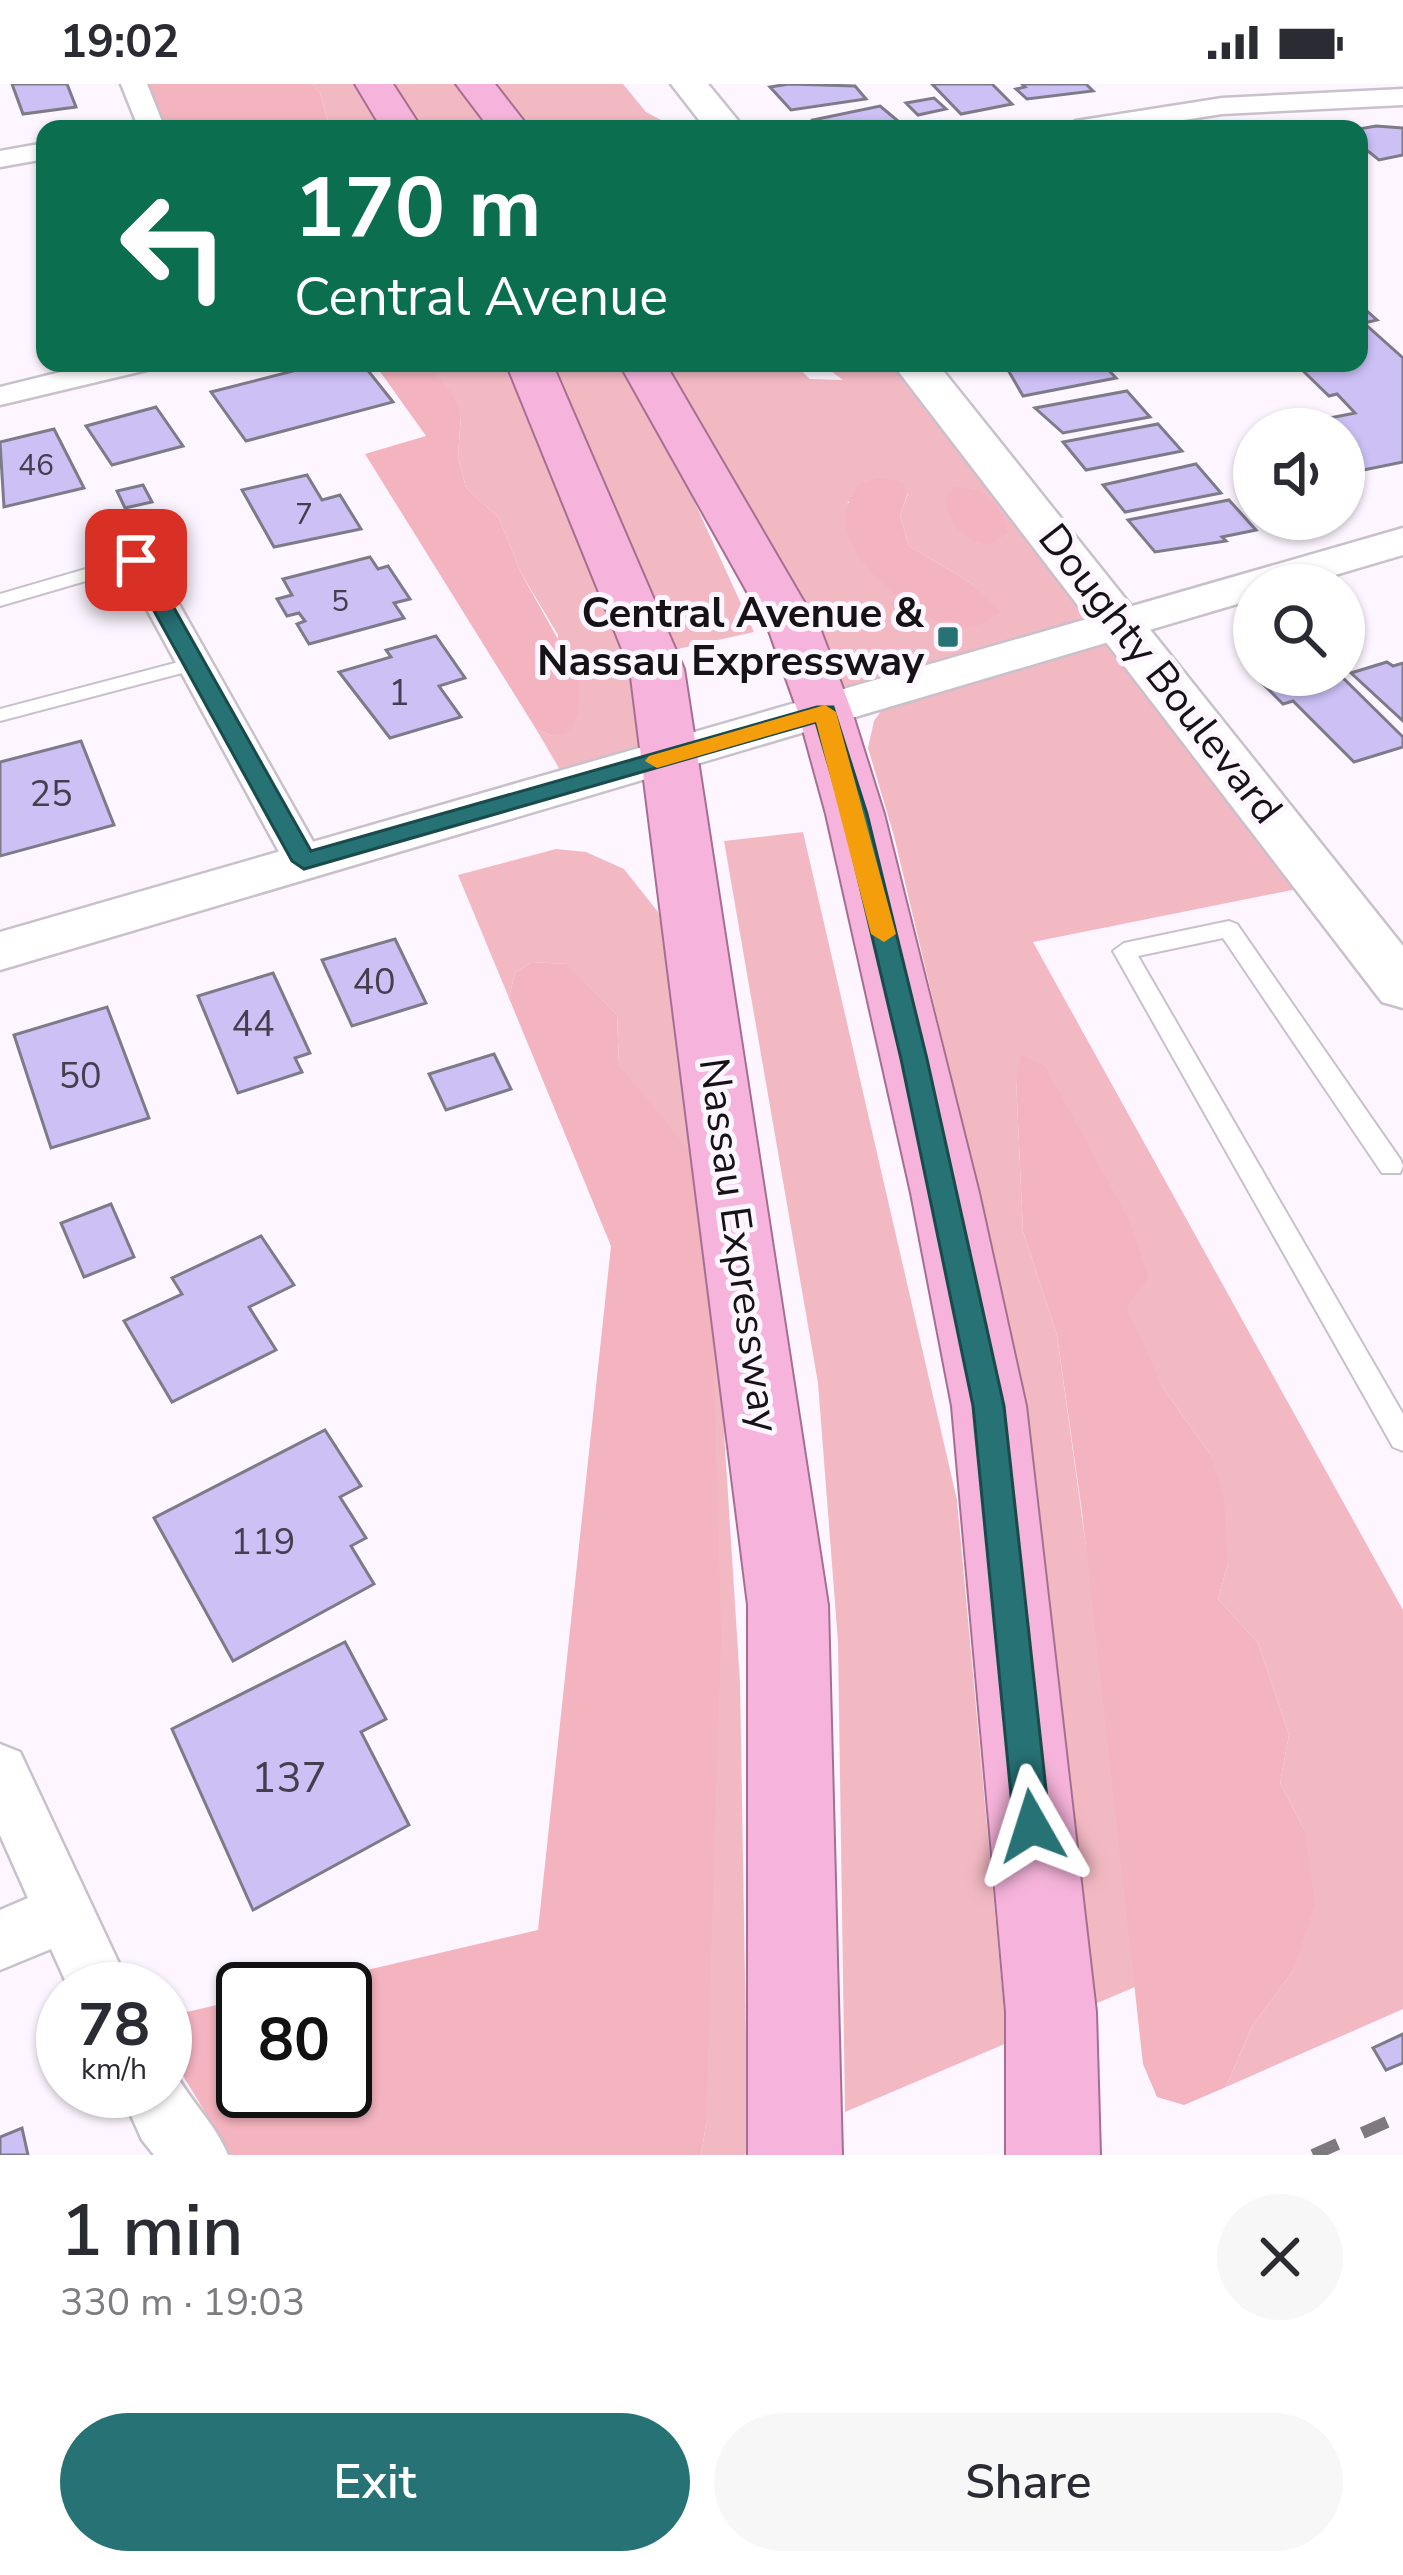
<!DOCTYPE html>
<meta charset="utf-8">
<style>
body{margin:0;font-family:"Nunito Sans",sans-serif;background:#f7f7f7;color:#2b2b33;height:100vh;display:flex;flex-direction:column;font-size:45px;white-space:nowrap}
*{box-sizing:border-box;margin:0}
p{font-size:39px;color:#7c7c81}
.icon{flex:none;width:66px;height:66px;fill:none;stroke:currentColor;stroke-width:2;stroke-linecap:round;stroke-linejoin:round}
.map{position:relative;height:2071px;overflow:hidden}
.side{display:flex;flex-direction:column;background:#fff;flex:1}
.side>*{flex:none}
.hud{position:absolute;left:36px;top:36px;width:1332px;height:252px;border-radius:24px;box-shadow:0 3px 9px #0004;background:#0b6e4f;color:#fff;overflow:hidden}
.tools{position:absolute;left:1233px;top:324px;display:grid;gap:24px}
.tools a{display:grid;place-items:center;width:132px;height:132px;border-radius:50%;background:#fff;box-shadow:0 3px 9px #0004;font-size:60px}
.speed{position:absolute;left:36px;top:1878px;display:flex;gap:24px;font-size:60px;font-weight:700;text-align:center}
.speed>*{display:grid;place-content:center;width:156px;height:156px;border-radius:50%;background:#fff;box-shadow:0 3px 9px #0004;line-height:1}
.speed small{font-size:30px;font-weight:400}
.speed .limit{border:6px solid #111;border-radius:18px;background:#fff;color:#111}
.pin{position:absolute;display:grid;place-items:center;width:102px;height:102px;color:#fff;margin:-51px;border-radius:24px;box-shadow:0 6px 18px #0006}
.me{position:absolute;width:132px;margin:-66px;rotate:354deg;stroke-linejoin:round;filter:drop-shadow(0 0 9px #0008)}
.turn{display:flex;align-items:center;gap:42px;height:252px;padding:0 60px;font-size:54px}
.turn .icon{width:156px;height:156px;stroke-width:2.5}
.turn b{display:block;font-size:84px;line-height:102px}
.round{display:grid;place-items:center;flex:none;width:126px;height:126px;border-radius:63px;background:#f7f7f7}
.head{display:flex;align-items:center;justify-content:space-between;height:204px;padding:0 60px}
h1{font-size:72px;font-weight:600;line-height:90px}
.action{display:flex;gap:24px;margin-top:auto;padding:24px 60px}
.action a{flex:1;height:138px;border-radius:72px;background:#277275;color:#fff;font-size:48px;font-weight:600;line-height:138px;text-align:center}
.action a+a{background:#f7f7f7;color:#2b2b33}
.status{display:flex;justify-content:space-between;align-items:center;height:84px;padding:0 60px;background:#fff;direction:ltr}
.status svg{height:33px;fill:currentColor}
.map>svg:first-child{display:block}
.green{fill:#f3b9c3;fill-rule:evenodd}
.forest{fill:#f3b3bf}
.building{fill:#ccc0f5;stroke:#7e7b88;stroke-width:3}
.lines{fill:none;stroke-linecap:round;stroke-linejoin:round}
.service-casing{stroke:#c9c0cc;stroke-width:4}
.minor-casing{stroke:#c9c0cc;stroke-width:5}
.tertiary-casing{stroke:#c9c0cc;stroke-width:5}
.secondary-casing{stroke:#c9c0cc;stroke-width:5}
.trunk-casing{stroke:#a66f91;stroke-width:4}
.service{fill:#fff;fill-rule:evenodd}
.minor{fill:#fff;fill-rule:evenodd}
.tertiary{fill:#fff;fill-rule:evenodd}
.secondary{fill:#fff;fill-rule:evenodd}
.trunk{fill:#f6b3db;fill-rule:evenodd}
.rail{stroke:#7e797f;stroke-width:12;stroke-dasharray:27 27;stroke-linecap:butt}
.route{fill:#277275;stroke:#194a4c;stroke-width:3}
.slow{fill:#f59e0b}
.poi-dot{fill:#277275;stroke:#fdf5ff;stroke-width:4.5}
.labels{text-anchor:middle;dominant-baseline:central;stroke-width:10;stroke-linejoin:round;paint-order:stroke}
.far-number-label{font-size:30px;fill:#443e4e}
.number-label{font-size:36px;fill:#443e4e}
.poi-label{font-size:42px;font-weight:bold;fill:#161317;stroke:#fdf5ff;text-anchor:end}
.street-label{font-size:42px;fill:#161317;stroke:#fdf5ff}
.near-number-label{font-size:42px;fill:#443e4e}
</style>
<div class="status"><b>19:02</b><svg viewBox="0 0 49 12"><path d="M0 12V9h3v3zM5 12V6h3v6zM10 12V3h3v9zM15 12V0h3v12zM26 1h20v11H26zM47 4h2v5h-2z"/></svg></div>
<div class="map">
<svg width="1403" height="2071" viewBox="0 0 1403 2071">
<rect width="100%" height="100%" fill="#fdf5ff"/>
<g class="green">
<path d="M312 0H367L395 45H330L320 9Z"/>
<path d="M385 0H464L502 45H413Z"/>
<path d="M488 0H623L646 28 678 45H520Z"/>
<path d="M426 279H520L619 542 651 648 645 661 616 676 563 691 536 645 553 652 558 551 521 489 499 434 466 404 458 373 461 331Z"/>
<path d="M541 279H631L754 548 651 571Z"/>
<path d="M650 279H793L810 295 843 296 820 279H908L1115 538 847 607 818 602ZM908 409 900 432 909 462 971 499 1000 529 847 418Z"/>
<path d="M1117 544 1317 801 1033 858 1403 1526V1925L1226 2003 1252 1942 1293 1887 1305 1747 1280 1699 1289 1651 1258 1559 1218 1515 1228 1479 1211 1371 1164 1306 1016 994 1023 1147 1057 1251 1099 1557 1135 1903 1064 1933 968 1064 894 752 868 664 874 637 886 620Z"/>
<path d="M803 748 957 1416 1007 1959 845 2028 838 1558 818 1299 724 757Z"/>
<path d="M556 765 586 768 624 785 658 828 691 961 710 1129 740 1598 748 2069 744 2071H701L706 2040 648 1018 619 981 617 931 565 880 532 878 515 889 509 914 458 791Z"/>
</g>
<g class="forest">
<path d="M146 0H312L320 9 330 45H164Z"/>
<path d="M374 279H426L451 308 461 331 458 373 466 404 499 434 521 489 579 593V626L570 647 553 652 536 645 365 370 426 352Z"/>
<path d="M879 394 901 398 908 408 900 432 909 462 971 499 1001 528C990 534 978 544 966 544 928 546 852 483 846 445 843 428 850 414 858 400Z"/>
<path d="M955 403C987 404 1001 419 1008 449L989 461C960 453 949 444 946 414Z"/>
<path d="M532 878 566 880 617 931 619 981 691 1068 710 1129 721 1550 706 2040 701 2071H231L165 1962V1933L243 1915V2007H345V1905H286L538 1846 611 1162 509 914 515 889Z"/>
<path d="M1021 971 1045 982 1128 1134 1149 1193 1127 1224 1164 1306 1211 1371 1224 1416 1228 1479 1218 1515 1258 1559 1289 1651 1280 1699 1305 1747 1315 1821 1293 1887 1252 1942 1226 2003 1184 2021 1157 2013 1143 1980 1082 1428 1057 1251 1023 1147 1016 994Z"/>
</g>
<g class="building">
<path d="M12 0H67L76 23 23 30Z"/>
<path d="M789 0 855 2 866 15 791 26 770 3Z"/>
<path d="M932 0H992L1012 20 961 30Z"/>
<path d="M1022 0H1086L1093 7 1027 15 1016 5 1025 3Z"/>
<path d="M934 14 946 25 918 31 906 19Z"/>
<path d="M880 22 898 37 884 39 889 45H821L813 36Z"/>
<path d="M1376 42 1403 44V71L1379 76 1359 60V45Z"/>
<path d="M1359 220 1377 236 1364 239 1403 274V378L1344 390V345L1289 342 1355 329 1337 310 1329 312 1295 279H1359Z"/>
<path d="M324 279H362L393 318 246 357 211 308Z"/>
<path d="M1037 279H1102L1116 294 1023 312 1008 286Z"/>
<path d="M1127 307 1150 333 1063 349 1035 324Z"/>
<path d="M156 323 183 362 112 381 86 342Z"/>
<path d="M1158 340 1182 367 1086 386 1063 358Z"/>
<path d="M54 345 84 404 4 423 0 358Z"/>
<path d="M1196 380 1221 409 1125 428 1103 401Z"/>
<path d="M307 391 322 416 340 411 361 445 274 463 242 406Z"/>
<path d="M143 401 152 418 125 424 117 407Z"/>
<path d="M1229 416 1256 446 1222 453 1226 457 1155 468 1128 436Z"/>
<path d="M370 473 378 485 388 482 410 515 394 519 404 534 309 560 297 540 305 537 299 529 287 532 277 515 292 511 283 495Z"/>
<path d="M436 552 465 594 439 602 461 633 390 654 339 588 391 573 386 566Z"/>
<path d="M1387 578 1393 582 1403 579V637L1351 589Z"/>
<path d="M1332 591 1342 593 1403 653V663L1354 678 1293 617 1283 620 1263 600 1279 591Z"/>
<path d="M81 657 114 741 0 772V678Z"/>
<path d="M395 855 426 919 352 942 322 876Z"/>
<path d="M273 889 310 969 295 974 302 988 238 1009 198 912Z"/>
<path d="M107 923 149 1034 51 1064 14 951Z"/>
<path d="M494 970 511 1005 446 1026 429 990Z"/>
<path d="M111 1120 134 1173 84 1193 61 1139Z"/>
<path d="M261 1152 294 1201 249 1223 276 1266 172 1318 124 1237 182 1210 172 1194Z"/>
<path d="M325 1346 361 1402 340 1413 366 1454 351 1462 374 1500 233 1577 154 1434Z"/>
<path d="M345 1558 386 1635 361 1648 409 1741 253 1826 172 1645Z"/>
<path d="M1403 1950V1979L1386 1986 1373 1964Z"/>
<path d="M22 2044 28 2071H0V2053Z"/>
</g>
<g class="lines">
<defs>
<g id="service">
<path d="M137 470 144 472V480L0 522V510Z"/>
<path d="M194 574 201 576V584L0 637V625Z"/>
<path d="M1229 837 1237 840 1400 1075 1403 1082 1400 1089H1382L1223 854 1138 872 1403 1330V1367L1393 1363 1113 867 1124 859Z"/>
</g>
<g id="minor">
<path d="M121 0H147L165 45H139Z"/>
<path d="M1403 5V21L1222 30 1126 45H1063L1076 37 1222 14Z"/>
<path d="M45 59V75L0 83V67Z"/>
<path d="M97 279H151L147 286 0 321V303Z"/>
<path d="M137 466 149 469 154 476 324 777 318 787 304 791 290 787 284 777 120 476 125 469Z"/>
<path d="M0 1660 20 1668 131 1905H69L51 1865 0 1886V1826L28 1814 0 1751Z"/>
<path d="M165 1981 173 1985C189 2016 215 2039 228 2071H154L142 2056 120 2007H165Z"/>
</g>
<path id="tertiary" d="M1403 444V471L1301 501H1254V515L0 886V848Z"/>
<g id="secondary">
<path d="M671 0H708L745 45H706Z"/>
<path d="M892 279H937L1403 862V924L1382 918Z"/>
</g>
<g id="trunk">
<path d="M355 0H393L422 45H382Z"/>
<path d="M456 0H495L530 45H490Z"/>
<path d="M506 279H552L684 585 828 1521 842 2071H748V1521L630 585Z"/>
<path d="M619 279H665L821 547 852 628 884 730 979 1109 1026 1322 1096 1928 1100 2071H1006V1928L952 1322 911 1109 826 730 798 628 769 547Z"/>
</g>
</defs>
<use href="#service" class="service-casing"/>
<use href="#minor" class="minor-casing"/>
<use href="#tertiary" class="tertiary-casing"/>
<use href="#secondary" class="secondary-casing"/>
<use href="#trunk" class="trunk-casing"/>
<use href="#service" class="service"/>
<use href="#minor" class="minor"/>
<use href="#tertiary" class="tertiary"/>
<use href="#secondary" class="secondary"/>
<use href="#trunk" class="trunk"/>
<path class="rail" d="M1313 2071 1403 2031"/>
</g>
<path class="route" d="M136 470 147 476 311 767 817 623H833L867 730 927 975 1004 1322 1050 1742 1044 1754 1032 1759 1020 1754 1014 1742 973 1322 901 975 843 730 816 638 304 785 292 777 126 476Z"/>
<path class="slow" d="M825 621 836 628 896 850 884 858 871 850 816 638 657 684 645 677 649 672Z"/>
<rect class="poi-dot" x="936" y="541" width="24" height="24" rx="6"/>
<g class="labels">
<g class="far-number-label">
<text x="36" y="381">46</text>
<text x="304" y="430">7</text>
<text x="340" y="517">5</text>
</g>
<g class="number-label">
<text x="399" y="609">1</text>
<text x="51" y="710">25</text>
<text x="374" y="898">40</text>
<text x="253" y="940">44</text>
<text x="80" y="992">50</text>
<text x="263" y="1458">119</text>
</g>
<g class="poi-label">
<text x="924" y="529">Central Avenue &amp;<tspan x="924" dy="48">Nassau Expressway</tspan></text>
</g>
<g class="street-label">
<text transform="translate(1160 590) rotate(52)">Doughty Boulevard</text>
<text transform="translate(739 1161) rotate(82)">Nassau Expressway</text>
</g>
<g class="near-number-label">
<text x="289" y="1694">137</text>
</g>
</g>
</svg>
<div class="tools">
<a><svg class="icon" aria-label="sound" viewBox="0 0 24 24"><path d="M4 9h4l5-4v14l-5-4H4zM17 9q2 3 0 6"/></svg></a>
<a><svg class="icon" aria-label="search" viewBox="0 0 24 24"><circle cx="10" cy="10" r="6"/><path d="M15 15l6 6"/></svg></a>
</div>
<div class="speed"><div>78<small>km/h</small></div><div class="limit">80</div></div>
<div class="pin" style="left:136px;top:476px;background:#d93025"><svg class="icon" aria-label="arrive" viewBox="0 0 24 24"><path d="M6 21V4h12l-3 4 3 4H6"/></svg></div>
<svg class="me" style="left:1032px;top:1742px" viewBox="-20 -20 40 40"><path d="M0-17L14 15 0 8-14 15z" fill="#277275" stroke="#fff" stroke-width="4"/></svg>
<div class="hud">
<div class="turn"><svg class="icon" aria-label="left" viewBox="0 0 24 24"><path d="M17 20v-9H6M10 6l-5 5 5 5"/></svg><div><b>170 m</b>Central Avenue</div></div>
</div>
</div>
<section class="side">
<div class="head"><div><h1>1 min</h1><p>330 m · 19:03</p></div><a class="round"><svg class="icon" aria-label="close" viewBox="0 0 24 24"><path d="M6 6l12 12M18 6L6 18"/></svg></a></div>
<div class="action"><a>Exit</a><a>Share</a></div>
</section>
